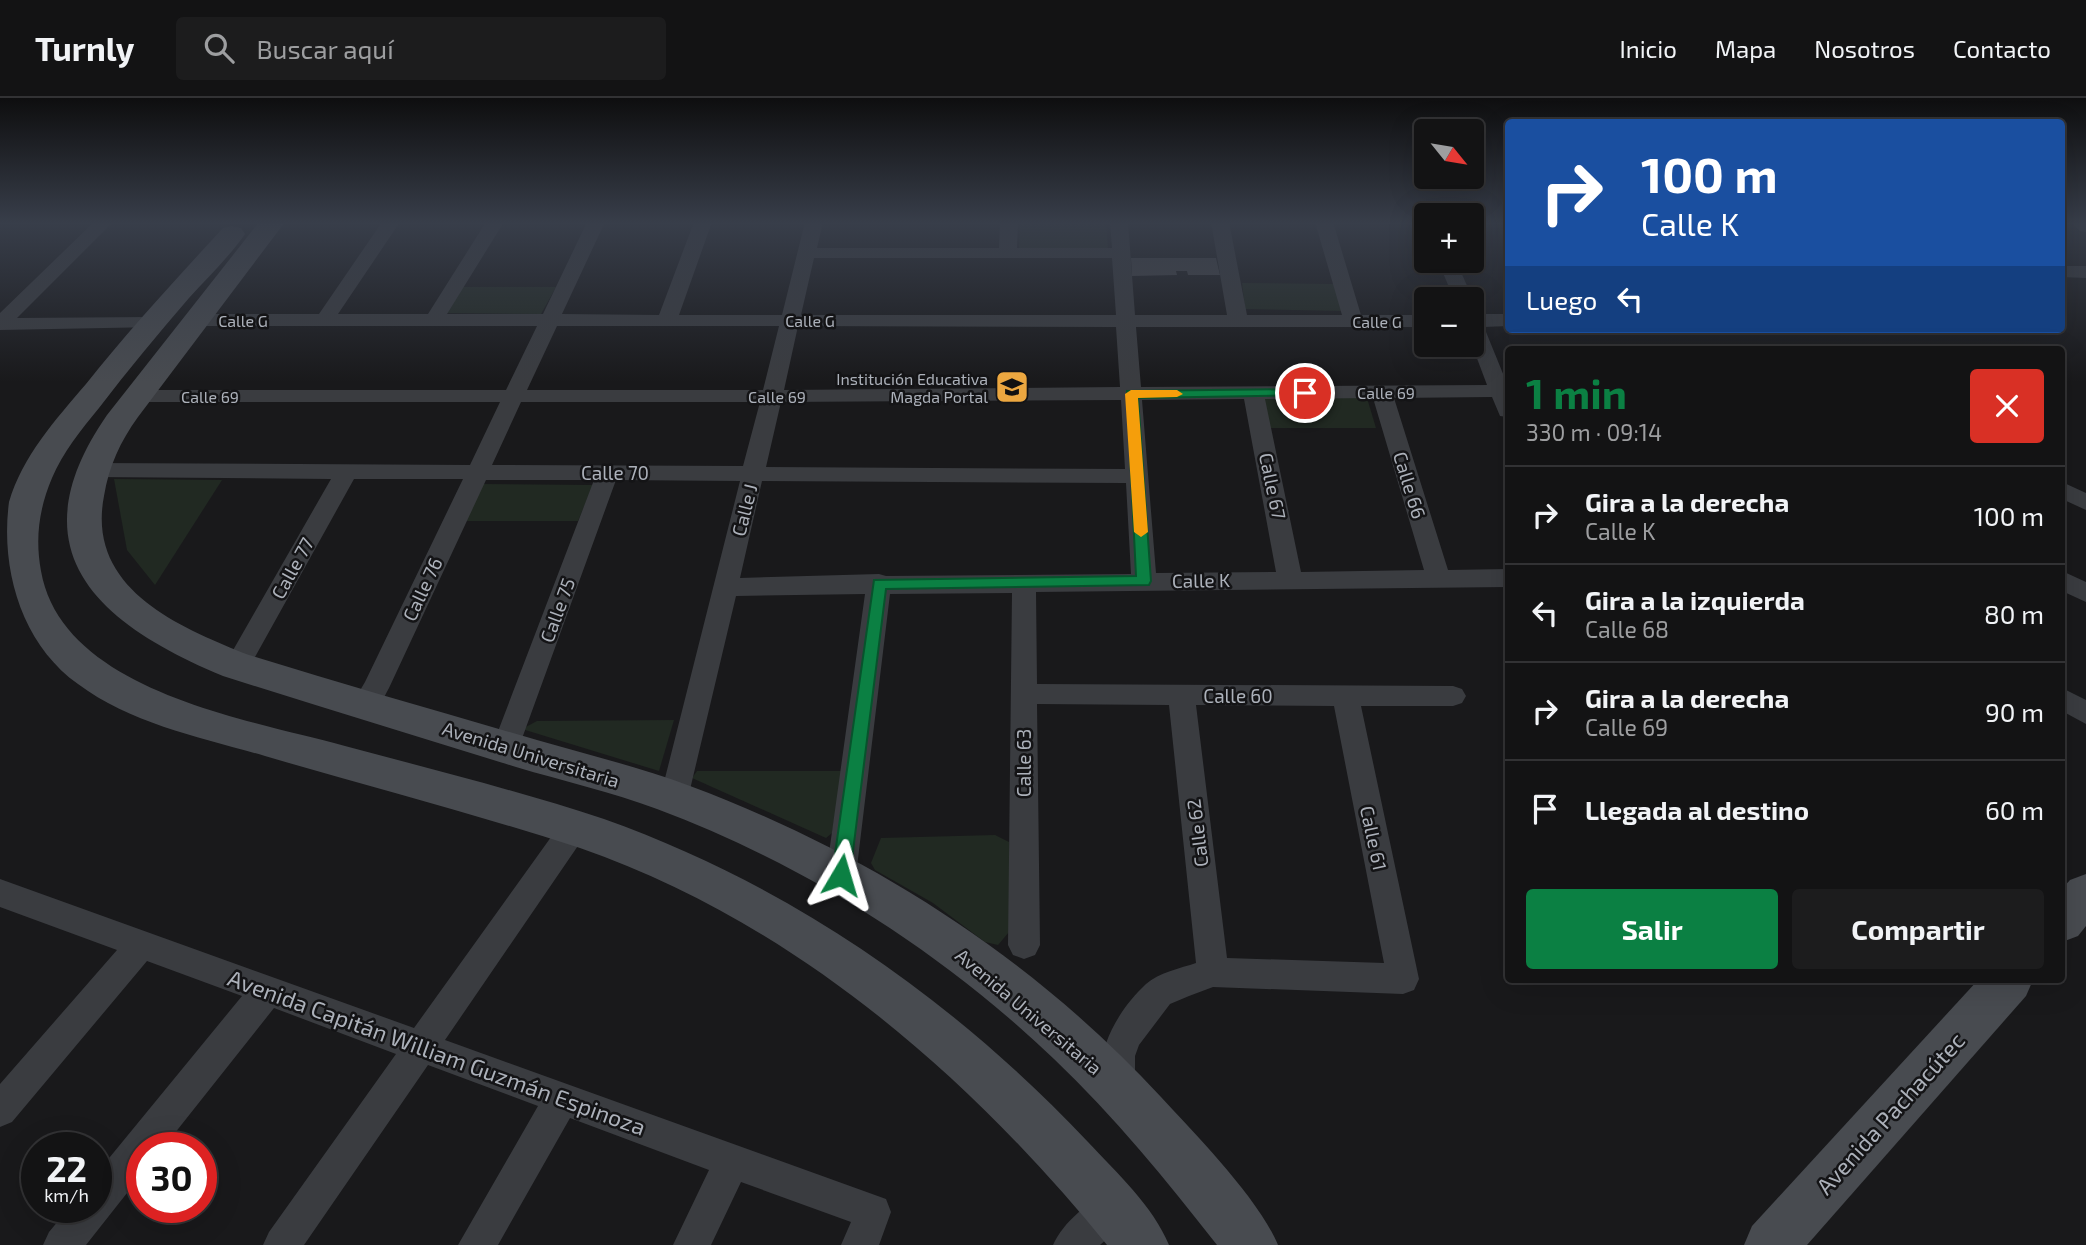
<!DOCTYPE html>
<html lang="es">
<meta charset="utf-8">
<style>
body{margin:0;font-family:"Exo 2",sans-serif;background:#1c1c1d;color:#f1f3f6;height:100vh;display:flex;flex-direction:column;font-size:26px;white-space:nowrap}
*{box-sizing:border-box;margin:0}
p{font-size:23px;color:#9d9ea0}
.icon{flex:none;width:38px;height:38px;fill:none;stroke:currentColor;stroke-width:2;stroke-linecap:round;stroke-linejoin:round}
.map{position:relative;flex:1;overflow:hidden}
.sheet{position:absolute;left:1505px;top:248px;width:560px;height:637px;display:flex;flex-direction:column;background:#131314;border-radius:7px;box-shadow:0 7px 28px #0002,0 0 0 2px #323234}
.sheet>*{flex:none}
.banner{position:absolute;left:1505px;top:21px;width:560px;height:214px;border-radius:7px;box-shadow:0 7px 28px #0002,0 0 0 2px #323234;background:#1a4fa0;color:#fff;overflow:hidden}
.needle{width:46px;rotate:120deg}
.fabs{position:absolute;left:1414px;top:21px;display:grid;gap:14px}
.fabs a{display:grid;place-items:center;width:70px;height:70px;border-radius:7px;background:#131314;box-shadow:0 7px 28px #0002,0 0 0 2px #323234;font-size:35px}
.speed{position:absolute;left:21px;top:1034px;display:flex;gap:14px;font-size:35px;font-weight:700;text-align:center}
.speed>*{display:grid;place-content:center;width:91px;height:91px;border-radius:50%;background:#131314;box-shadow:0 7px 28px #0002,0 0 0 2px #323234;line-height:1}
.speed small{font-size:18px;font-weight:400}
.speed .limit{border:10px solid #d22;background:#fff;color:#111}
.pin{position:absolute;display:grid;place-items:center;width:60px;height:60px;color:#fff;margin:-30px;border:4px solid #fff;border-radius:50%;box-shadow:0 2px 7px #0007}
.me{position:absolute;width:77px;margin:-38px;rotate:7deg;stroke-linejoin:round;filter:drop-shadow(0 0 5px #0008)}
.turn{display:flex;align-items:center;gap:24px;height:147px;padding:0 21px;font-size:32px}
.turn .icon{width:91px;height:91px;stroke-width:2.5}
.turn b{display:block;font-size:49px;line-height:60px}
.then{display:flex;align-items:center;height:66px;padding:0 21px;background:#0003;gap:14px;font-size:26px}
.round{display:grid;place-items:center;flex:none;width:74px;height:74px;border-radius:7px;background:#1c1c1d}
.head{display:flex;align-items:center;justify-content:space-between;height:119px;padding:0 21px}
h1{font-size:42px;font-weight:700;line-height:52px;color:#0b8043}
.primary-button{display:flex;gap:14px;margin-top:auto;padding:14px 21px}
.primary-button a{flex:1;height:80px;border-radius:7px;background:#0b8043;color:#fff;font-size:28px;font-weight:700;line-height:80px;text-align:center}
.primary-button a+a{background:#1c1c1d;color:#f1f3f6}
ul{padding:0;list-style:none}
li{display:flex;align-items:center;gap:21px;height:98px;padding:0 21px;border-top:2px solid #323234}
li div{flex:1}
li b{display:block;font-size:26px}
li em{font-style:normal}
header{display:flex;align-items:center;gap:42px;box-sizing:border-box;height:98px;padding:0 35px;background:#131314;border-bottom:2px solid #323234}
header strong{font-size:33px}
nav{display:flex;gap:38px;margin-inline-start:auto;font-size:24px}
.search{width:490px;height:63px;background:#1c1c1d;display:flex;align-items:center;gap:18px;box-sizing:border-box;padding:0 24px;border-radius:7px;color:#9d9ea0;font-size:26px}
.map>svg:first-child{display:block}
.green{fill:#212922}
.building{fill:#46474b}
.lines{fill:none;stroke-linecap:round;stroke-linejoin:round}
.street{fill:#3a3c40;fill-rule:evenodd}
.secondary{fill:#484b50;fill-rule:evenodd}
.route{fill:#0b8043;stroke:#07532c;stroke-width:2}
.slow{fill:#f59e0b}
.labels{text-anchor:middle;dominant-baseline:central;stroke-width:5;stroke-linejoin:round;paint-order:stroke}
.far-street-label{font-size:16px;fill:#acb1ba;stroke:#141416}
.far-poi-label{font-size:16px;fill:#acb1ba;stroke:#141416;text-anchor:end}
.street-label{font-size:19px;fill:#acb1ba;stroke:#141416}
.near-street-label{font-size:23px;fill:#acb1ba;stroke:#141416}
</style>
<header>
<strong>Turnly</strong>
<div class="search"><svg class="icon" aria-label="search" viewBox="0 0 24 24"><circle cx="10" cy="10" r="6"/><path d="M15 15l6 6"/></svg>Buscar aquí</div>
<nav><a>Inicio</a><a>Mapa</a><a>Nosotros</a><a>Contacto</a></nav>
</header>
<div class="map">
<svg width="2086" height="1147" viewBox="0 0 2086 1147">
<rect width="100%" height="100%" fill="#19191b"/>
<g class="green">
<path d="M1020 124H1106L1108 151H1019Z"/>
<path d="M1242 185 1336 186 1342 213 1245 211Z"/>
<path d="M460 189H556L541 216 444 215Z"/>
<path d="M1262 300H1367L1376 330H1268Z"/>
<path d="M114 381 222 382 155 487 127 452Z"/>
<path d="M481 386 593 387 578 423H462Z"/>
<path d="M674 622 659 673 522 631 537 623Z"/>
<path d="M697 673H842L832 735 826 740 692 680Z"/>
<path d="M995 737 1009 744V834L998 847 985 844 933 805 875 772 871 765 881 740Z"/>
</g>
<path class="building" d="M1131 160H1216L1220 177H1188L1187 173H1176L1177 177 1132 178Z"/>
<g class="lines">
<g class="street">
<path d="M94 124H113L17 220 150 219 160 225 157 229 0 232V215Z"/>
<path d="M382 124H400L338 216H428L486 124H504L447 216H543L587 124H605L562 216 659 217 694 124H712L679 217H782L805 124H823L817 150H999L1000 124H1018L1017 150H1112L1110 124H1128L1135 217H1227L1211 124H1229L1247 217H1342L1315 124H1333L1361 217H1426V229H1136L1141 289 1487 287 1472 247V216H1508V228L1484 229 1508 288V319L1500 318 1492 299 1394 300 1448 472 1508 471V489L1036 494 1037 586 1453 588 1462 591 1466 598 1462 605 1453 608H1361L1419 881 1414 892 1403 896 1213 889 1189 898 1170 906 1139 947 1135 958V990L1130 1002 1118 1007 1106 1002C1089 961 1116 914 1146 886 1158 875 1181 870 1196 865L1169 607 1037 606 1040 847 1035 857 1024 861 1013 857 1008 847 1012 495 890 496 856 777 852 786 841 790 830 786 826 777 865 496 736 498 688 700 684 708 674 712 664 708 660 700 740 383 616 382 516 657 506 660 496 657 492 649 594 382H486L389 590C381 605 374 620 355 613L352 606 365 584 463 381H354L246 575 237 578 228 575 224 568 331 381 92 379 84 377 81 372 84 367 92 365 470 367 500 304H138L131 303 128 298 131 293 138 292H506L537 228H193L183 222 193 216H319ZM814 160H1112L1116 217H801ZM557 228H779L763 292H527ZM798 228 1116 229 1120 289 784 292ZM1373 300 1424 472 1301 474 1265 301ZM1244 301 1276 474 1156 475 1142 302ZM1121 302 1125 371 766 369 781 304ZM521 304H760L743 368 492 367ZM762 383 1126 385 1131 476 886 478 879 476 740 480ZM1196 607 1334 608 1384 865 1227 860Z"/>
<path d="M2071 124H2086V134L2080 133Z"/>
<path d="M1438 163H1456L1473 201 1472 202 1454 201Z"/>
<path d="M2062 168H2086V180L2062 179Z"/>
<path d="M2062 384 2086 395V412L2062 401Z"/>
<path d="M2062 473 2086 484V504L2062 493Z"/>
<path d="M2062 590 2086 602V626L2062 613Z"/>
<path d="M574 718 584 721 589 730 584 739 445 942 886 1101 891 1114 879 1147H841L851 1124 741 1084 711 1147H673L709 1072 570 1020 498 1147H458L538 1008 428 967 304 1147H263L269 1134 396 956 274 910 163 1050H142V1076L86 1147H43L49 1134 69 1110H96V1076L242 898 147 863 12 1024 0 1029V986L117 852 0 809V781L414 930 564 721Z"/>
<path d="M1113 1093 1126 1098 1131 1111 1126 1124 1100 1147H1053C1063 1124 1090 1102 1113 1093Z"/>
</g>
<g class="secondary">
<path d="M259 124H285L138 319C120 344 109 368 104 398 86 491 179 529 249 557 345 587 441 614 537 642 588 657 640 669 690 688 867 754 1032 859 1161 999 1196 1037 1259 1101 1278 1147H1217C1166 1082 1114 1018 1054 961 941 853 804 766 657 711 612 694 563 683 516 669 418 639 321 609 223 578 98 526 13 453 107 317Z"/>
<path d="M232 128 241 130 245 136C229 159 208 179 189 200 158 236 128 272 99 310 81 332 63 354 52 380 39 411 35 440 41 473 62 593 247 621 345 648 431 671 519 693 604 721 790 787 953 901 1088 1044 1117 1075 1153 1108 1169 1147H1107C968 976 791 823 580 750 476 716 370 689 265 658 203 640 131 626 78 586 22 546 0 472 9 404 22 359 56 321 86 286 129 232 176 181 223 130Z"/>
<path d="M2086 776V828L2078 838 2062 844V791L2070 782Z"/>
<path d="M1978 882H2033L2026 898 1807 1147H1744L1752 1128Z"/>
</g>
</g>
<linearGradient id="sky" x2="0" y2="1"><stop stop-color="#0e0e0f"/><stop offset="0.44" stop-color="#383e4a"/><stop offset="1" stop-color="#383e4a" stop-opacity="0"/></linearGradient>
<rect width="2086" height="284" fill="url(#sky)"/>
<path class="route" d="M1305 291 1311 295 1309 297 1138 300 1151 483 1149 487 886 491 850 777 848 783 841 785 835 783 832 777 874 482 1136 478 1127 293Z"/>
<path class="slow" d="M1131 292H1177L1183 296 1177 299 1138 300 1148 434 1141 439 1134 434 1125 296Z"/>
<defs>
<symbol id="school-square" viewBox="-11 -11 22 22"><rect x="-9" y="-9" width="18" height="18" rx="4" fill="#eca740" stroke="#141416"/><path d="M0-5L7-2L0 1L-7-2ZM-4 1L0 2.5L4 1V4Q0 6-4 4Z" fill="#111"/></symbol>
</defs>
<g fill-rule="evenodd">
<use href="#school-square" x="993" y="270" width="38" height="38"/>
</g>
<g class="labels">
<g class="far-street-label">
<text x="243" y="222">Calle G</text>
<text x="810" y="222">Calle G</text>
<text x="1377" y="223">Calle G</text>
<text x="1386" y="294">Calle 69</text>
<text x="210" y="298">Calle 69</text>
<text x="777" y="298">Calle 69</text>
</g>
<g class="far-poi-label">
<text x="988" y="280">Institución Educativa<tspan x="988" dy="18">Magda Portal</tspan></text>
</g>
<g class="street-label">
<text x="615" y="374">Calle 70</text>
<text transform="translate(1410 387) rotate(73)">Calle 66</text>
<text transform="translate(1273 388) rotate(78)">Calle 67</text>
<text transform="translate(744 412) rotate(-76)">Calle J</text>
<text transform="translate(292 470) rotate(-61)">Calle 77</text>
<text transform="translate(1201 482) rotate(-1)">Calle K</text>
<text transform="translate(422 491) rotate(-65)">Calle 76</text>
<text transform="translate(557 512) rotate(-70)">Calle 75</text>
<text x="1238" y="597">Calle 60</text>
<text transform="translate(531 656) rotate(17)">Avenida Universitaria</text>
<text transform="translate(1023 665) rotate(-90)">Calle 63</text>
<text transform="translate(1197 735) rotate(-97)">Calle 62</text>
<text transform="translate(1374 740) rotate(78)">Calle 61</text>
<text transform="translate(1029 913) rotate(40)">Avenida Universitaria</text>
</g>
<g class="near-street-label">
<text transform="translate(437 954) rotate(20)">Avenida Capitán William Guzmán Espinoza</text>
<text transform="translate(1890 1015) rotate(-48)">Avenida Pachacútec</text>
</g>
</g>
</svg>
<div class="fabs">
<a><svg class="needle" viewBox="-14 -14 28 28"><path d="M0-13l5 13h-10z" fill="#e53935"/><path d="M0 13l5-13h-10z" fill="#9d9ea0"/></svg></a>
<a>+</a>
<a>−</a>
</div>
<div class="speed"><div>22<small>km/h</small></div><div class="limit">30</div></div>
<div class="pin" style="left:1305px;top:295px;background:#d93025"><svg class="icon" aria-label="arrive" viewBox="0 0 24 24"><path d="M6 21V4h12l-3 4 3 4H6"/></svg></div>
<svg class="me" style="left:841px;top:777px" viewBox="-20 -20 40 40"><path d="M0-17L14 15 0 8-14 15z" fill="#0b8043" stroke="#fff" stroke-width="4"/></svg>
<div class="banner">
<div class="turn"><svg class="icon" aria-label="right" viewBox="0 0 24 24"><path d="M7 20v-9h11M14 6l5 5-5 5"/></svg><div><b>100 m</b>Calle K</div></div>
<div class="then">Luego<svg class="icon" aria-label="left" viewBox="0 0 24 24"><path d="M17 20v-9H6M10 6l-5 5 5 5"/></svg></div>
</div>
<section class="sheet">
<div class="head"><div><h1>1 min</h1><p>330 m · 09:14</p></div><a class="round" style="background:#d93025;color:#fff"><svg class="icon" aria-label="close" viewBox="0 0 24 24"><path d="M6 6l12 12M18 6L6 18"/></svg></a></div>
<ul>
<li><svg class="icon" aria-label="right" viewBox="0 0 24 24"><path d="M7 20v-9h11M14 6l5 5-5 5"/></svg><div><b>Gira a la derecha</b><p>Calle K</p></div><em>100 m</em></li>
<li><svg class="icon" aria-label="left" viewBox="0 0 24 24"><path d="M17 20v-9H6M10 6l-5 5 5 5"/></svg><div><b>Gira a la izquierda</b><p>Calle 68</p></div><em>80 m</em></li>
<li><svg class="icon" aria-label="right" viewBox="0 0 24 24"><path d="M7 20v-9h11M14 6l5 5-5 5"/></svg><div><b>Gira a la derecha</b><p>Calle 69</p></div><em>90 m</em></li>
<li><svg class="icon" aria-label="arrive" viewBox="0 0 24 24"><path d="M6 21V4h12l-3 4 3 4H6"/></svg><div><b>Llegada al destino</b></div><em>60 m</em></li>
</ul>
<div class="primary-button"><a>Salir</a><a>Compartir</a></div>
</section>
</div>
